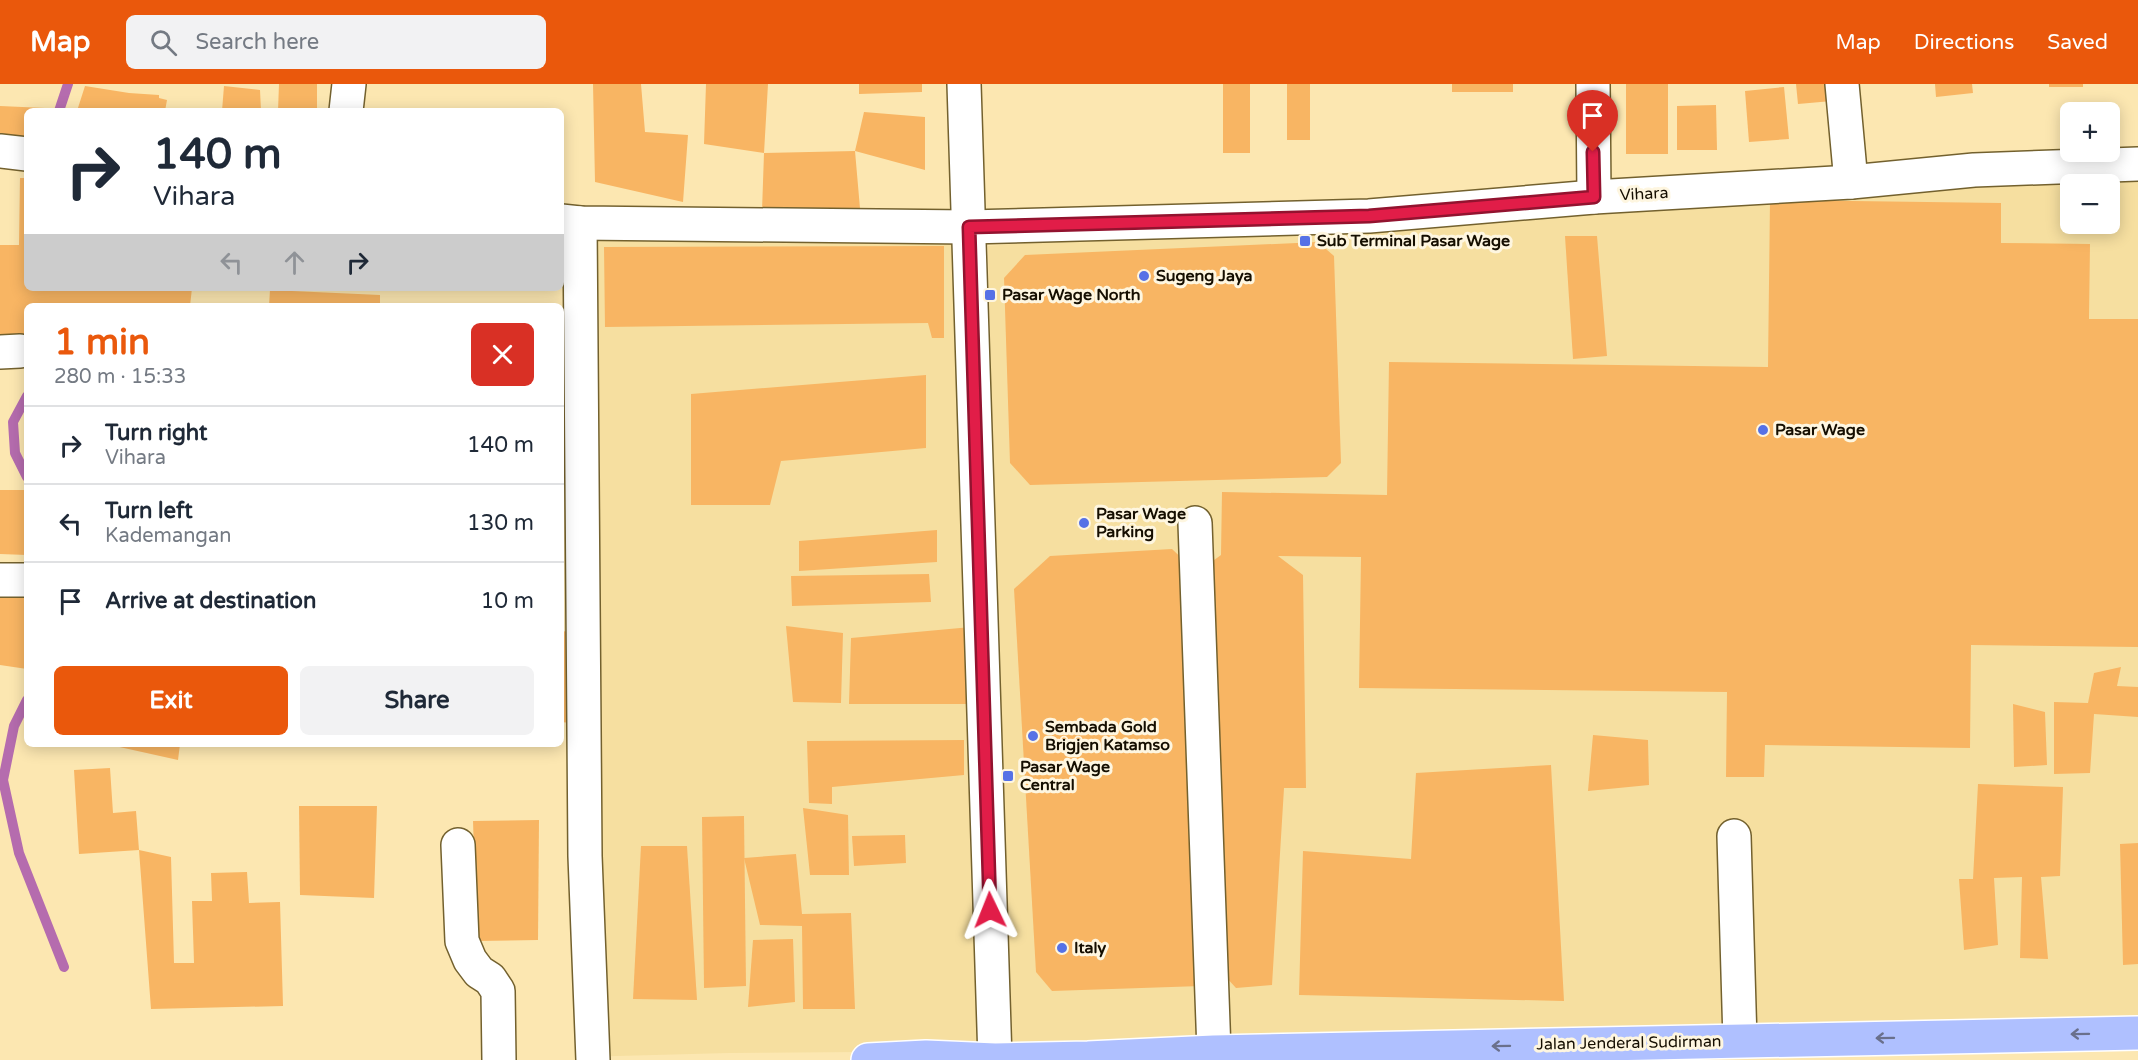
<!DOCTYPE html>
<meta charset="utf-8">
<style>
body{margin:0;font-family:"Varela Round",sans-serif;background:#f2f2f3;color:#1f2937;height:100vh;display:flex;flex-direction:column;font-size:22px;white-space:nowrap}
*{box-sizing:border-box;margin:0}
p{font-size:20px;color:#747a83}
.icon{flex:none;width:33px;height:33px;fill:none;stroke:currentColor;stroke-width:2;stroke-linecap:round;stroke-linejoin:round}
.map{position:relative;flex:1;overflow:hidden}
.panel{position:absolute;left:24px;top:219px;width:540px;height:444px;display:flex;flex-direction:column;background:#fff;border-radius:9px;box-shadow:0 3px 15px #0003}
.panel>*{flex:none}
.hud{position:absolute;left:24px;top:24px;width:540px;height:183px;border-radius:9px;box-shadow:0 3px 15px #0003;background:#fff;color:#1f2937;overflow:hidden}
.tools{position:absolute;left:2060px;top:18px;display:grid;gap:12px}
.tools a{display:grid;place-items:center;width:60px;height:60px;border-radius:9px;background:#fff;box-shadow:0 3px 15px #0003;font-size:30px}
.pin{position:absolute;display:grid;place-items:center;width:51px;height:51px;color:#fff;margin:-62px -26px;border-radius:50% 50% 50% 0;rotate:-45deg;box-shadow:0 0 6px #0007}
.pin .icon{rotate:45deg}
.me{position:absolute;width:66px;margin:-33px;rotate:358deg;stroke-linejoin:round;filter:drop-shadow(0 0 4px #0008)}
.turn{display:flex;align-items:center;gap:21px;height:126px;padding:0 30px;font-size:27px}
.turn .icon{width:78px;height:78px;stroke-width:2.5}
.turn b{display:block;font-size:42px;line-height:51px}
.lanes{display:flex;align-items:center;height:57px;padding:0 30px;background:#0003;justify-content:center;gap:30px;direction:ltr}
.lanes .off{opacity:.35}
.round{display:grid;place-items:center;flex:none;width:63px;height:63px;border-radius:9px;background:#f2f2f3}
.head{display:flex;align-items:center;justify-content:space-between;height:102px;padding:0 30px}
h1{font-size:36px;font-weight:700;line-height:45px;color:#ea580c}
.cta{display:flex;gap:12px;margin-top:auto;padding:12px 30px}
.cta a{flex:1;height:69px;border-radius:9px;background:#ea580c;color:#fff;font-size:24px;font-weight:700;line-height:69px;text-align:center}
.cta a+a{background:#f2f2f3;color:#1f2937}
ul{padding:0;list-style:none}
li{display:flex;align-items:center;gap:18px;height:78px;padding:0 30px;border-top:2px solid #e0e1e3}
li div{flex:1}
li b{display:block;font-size:22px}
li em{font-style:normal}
header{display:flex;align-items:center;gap:36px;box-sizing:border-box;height:84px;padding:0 30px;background:#ea580c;color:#fff}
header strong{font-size:28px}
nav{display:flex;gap:33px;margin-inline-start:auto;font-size:21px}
.search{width:420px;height:54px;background:#f2f2f3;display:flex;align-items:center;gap:15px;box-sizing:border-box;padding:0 21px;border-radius:9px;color:#747a83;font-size:22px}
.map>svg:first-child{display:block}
.built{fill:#f6dfa0;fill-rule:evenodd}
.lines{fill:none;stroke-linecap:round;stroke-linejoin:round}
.stream{stroke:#b56cae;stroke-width:10}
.building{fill:#f8b563}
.minor-casing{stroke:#73612e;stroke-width:36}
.major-casing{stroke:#fff;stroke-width:36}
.minor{stroke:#fff;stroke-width:33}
.major{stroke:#afc0ff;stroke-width:33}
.oneway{stroke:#6a708c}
.route-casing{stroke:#92132f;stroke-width:15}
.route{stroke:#e11d48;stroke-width:10}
.poi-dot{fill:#5671e6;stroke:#fef6e0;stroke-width:2}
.labels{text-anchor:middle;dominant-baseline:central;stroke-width:6;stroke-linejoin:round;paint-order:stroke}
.street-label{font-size:16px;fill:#150e00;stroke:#fef6e0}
.poi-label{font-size:16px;font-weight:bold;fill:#150e00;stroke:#fef6e0;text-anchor:start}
</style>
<header>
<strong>Map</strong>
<div class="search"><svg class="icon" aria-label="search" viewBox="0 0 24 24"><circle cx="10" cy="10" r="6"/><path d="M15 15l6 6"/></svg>Search here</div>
<nav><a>Map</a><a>Directions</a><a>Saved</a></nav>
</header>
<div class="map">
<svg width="2138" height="976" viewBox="0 0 2138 976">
<rect width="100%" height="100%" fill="#fce7b1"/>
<path class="built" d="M2138 80V939L996 967 729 969 580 973 570 140 981 160 993 432 988 162 1593 112ZM2070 100H2109V140H2070Z"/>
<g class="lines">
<g class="stream">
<path d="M59 27 68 0"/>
<path d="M27 312 13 338 15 369 27 393"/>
<path d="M27 616 14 642 3 696 19 769 64 883"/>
</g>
</g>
<g class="building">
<path d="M279 0H317V27H278Z"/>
<path d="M593 0H641L645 48 688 51 683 118 595 98Z"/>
<path d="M706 0H768L764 69 855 67 861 136 762 127 764 69 704 60Z"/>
<path d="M859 0H922V8L859 10Z"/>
<rect x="1223" y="0" width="27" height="69"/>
<rect x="1287" y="0" width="23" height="56"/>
<rect x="1452" y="0" width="61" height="8"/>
<rect x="1626" y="0" width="42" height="70"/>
<path d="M1796 0H1830L1832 17 1798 20Z"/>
<path d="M1935 0H1972L1973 9 1936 13Z"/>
<rect x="2049" y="0" width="34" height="3"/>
<path d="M85 2 129 9 159 11V14L167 16 165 27H77Z"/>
<path d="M224 2 260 6 261 27H222Z"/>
<path d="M1784 3 1789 55 1749 58 1745 7Z"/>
<path d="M1716 21 1717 66H1677V22Z"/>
<path d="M0 22 45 24 27 27 24 53 0 50Z"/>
<path d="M864 28 925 33V86L855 67Z"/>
<path d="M20 94H27V204H192L190 222H27V258H0V161H19Z"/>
<path d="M1770 116 2001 119V159L2090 160 2089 235H2138V563L1971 561 1970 664 1765 661 1764 693H1726L1727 608 1359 604 1361 473 1278 472 1303 491 1306 704H1284L1272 901 1236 904 1215 881 1202 485 1221 471 1222 408 1387 411 1389 278 1768 283Z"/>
<path d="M1565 152H1597L1607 272 1573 275Z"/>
<path d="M1318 158 1334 172 1341 379 1327 393 1030 401 1010 379 1004 194 1025 171Z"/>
<path d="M944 162V254H932L928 239 605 243 604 163Z"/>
<path d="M270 206 380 211V222H269Z"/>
<path d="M561 248H566L567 294H561Z"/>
<path d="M926 291V364L781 377 770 421H691V310Z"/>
<path d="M0 406H27V471L0 470Z"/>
<path d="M937 446V478L799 487V457Z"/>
<path d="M1172 465 1189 481 1201 902 1052 907 1036 888 1014 505 1050 472Z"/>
<path d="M929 490 931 518 792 522 791 492Z"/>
<path d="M0 508 27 513V585L0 581Z"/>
<path d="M786 542 843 549 841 619 793 618Z"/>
<path d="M971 543 974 620H849L851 554Z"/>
<path d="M561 547 581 549 571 639 561 638Z"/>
<path d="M2121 583 2117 602 2138 603V633L2094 630 2090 689 2054 690V618L2088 619 2094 589Z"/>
<path d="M2013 620 2045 628 2047 681 2014 683Z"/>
<path d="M1593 651 1648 656 1649 701 1588 707Z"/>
<path d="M964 656V691L832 703V720L809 719 807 657Z"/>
<path d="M115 660H180L178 676 115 662Z"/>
<path d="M1551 681 1564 917 1299 911 1303 767 1411 775 1416 689Z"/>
<path d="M110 684 113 729 136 727 139 766 79 770 74 686Z"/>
<path d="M1978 700 2063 703 2060 792 2041 793 2048 875 2020 874 2022 793 1994 794 1998 861 1964 866 1959 795H1973Z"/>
<path d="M299 722H377L374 814 300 811Z"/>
<path d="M803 724 848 731 849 791H810Z"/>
<path d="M744 732 746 902 704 904 702 733Z"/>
<path d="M539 736 538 856 477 857 473 737Z"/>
<path d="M905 751 906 779 854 782 852 752Z"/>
<path d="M2138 759V880L2123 881 2120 760Z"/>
<path d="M641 762H687L697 916 633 915Z"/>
<path d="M139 766 171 773 174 879H194L192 817H212L211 789 247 788 249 819 280 818 283 922 151 925Z"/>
<path d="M796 770 802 830 851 829 855 925H803L802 842 760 841 744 774Z"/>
<path d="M793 855 795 918 748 923 753 856Z"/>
</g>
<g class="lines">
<defs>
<g id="minor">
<path d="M964 0 995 976"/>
<path d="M1593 0 1594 113"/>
<path d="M1842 0 1851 98"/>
<path d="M346 27 349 0"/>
<path d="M0 67 27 70"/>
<path d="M561 137 580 139 969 143 1369 132 1594 113 1851 98 1974 86 2138 80"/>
<path d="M580 139 585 772 593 976"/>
<path d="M0 268 20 267"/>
<path d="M1195 439 1214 968"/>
<path d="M0 496H27"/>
<path d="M1734 752 1740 957"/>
<path d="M458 761 462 857 470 876 479 888 490 895 498 907 499 976"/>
</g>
<path id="major" d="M868 976 926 973 995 976 1088 974 1214 968 2138 949"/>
</defs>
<use href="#minor" class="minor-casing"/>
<use href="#major" class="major-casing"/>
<use href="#minor" class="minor"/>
<use href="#major" class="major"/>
</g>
<defs><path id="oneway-shaft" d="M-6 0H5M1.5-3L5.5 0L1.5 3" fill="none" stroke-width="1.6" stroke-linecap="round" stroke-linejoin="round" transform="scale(1.5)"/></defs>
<g class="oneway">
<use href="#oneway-shaft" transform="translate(2080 950) rotate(179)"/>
<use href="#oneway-shaft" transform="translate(1885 954) rotate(179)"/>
<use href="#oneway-shaft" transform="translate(1501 962) rotate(179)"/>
</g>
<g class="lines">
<defs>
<path id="route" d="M990 826 969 143 1369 132 1594 113 1593 68"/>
</defs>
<use href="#route" class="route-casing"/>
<use href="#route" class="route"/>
</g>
<g class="poi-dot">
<rect x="1299" y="151" width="12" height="12" rx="3"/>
<circle cx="1144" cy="192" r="6"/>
<rect x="984" y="205" width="12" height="12" rx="3"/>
<circle cx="1763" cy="346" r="6"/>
<circle cx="1084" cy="439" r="6"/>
<circle cx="1033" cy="652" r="6"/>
<rect x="1002" y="686" width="12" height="12" rx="3"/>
<circle cx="1062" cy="864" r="6"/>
</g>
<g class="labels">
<g class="street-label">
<text transform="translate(1644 110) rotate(-3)">Vihara</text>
<text transform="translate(1629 959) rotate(-1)">Jalan Jenderal Sudirman</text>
</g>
<g class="poi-label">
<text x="1317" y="157">Sub Terminal Pasar Wage</text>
<text x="1156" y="192">Sugeng Jaya</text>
<text x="1002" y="211">Pasar Wage North</text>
<text x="1775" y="346">Pasar Wage</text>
<text x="1096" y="430">Pasar Wage<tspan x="1096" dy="18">Parking</tspan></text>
<text x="1045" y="643">Sembada Gold<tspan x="1045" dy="18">Brigjen Katamso</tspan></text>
<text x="1020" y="683">Pasar Wage<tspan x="1020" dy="18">Central</tspan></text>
<text x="1074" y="864">Italy</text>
</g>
</g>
</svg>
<div class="tools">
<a>+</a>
<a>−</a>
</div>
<div class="pin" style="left:1593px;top:68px;background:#d93025"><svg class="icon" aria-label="arrive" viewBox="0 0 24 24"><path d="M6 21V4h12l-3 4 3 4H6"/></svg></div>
<svg class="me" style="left:990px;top:826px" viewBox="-20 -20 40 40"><path d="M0-17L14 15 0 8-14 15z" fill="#e11d48" stroke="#fff" stroke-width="4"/></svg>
<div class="hud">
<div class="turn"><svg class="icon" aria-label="right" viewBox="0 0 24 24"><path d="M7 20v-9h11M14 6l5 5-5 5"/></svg><div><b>140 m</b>Vihara</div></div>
<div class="lanes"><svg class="icon off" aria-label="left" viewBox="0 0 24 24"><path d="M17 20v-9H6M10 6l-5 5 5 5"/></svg><svg class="icon off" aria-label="ahead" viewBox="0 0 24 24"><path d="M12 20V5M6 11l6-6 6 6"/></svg><svg class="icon" aria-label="right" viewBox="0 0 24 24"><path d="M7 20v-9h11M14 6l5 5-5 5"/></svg></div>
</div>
<section class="panel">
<div class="head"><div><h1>1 min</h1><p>280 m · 15:33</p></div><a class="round" style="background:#d93025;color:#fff"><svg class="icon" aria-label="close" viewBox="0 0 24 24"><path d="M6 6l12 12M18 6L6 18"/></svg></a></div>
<ul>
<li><svg class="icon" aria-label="right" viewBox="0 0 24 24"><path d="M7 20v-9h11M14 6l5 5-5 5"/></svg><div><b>Turn right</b><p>Vihara</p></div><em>140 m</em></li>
<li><svg class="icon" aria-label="left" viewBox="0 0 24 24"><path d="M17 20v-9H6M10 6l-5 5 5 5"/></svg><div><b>Turn left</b><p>Kademangan</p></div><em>130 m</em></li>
<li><svg class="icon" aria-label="arrive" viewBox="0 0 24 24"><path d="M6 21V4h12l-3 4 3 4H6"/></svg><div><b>Arrive at destination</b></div><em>10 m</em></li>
</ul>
<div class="cta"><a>Exit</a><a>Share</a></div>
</section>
</div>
